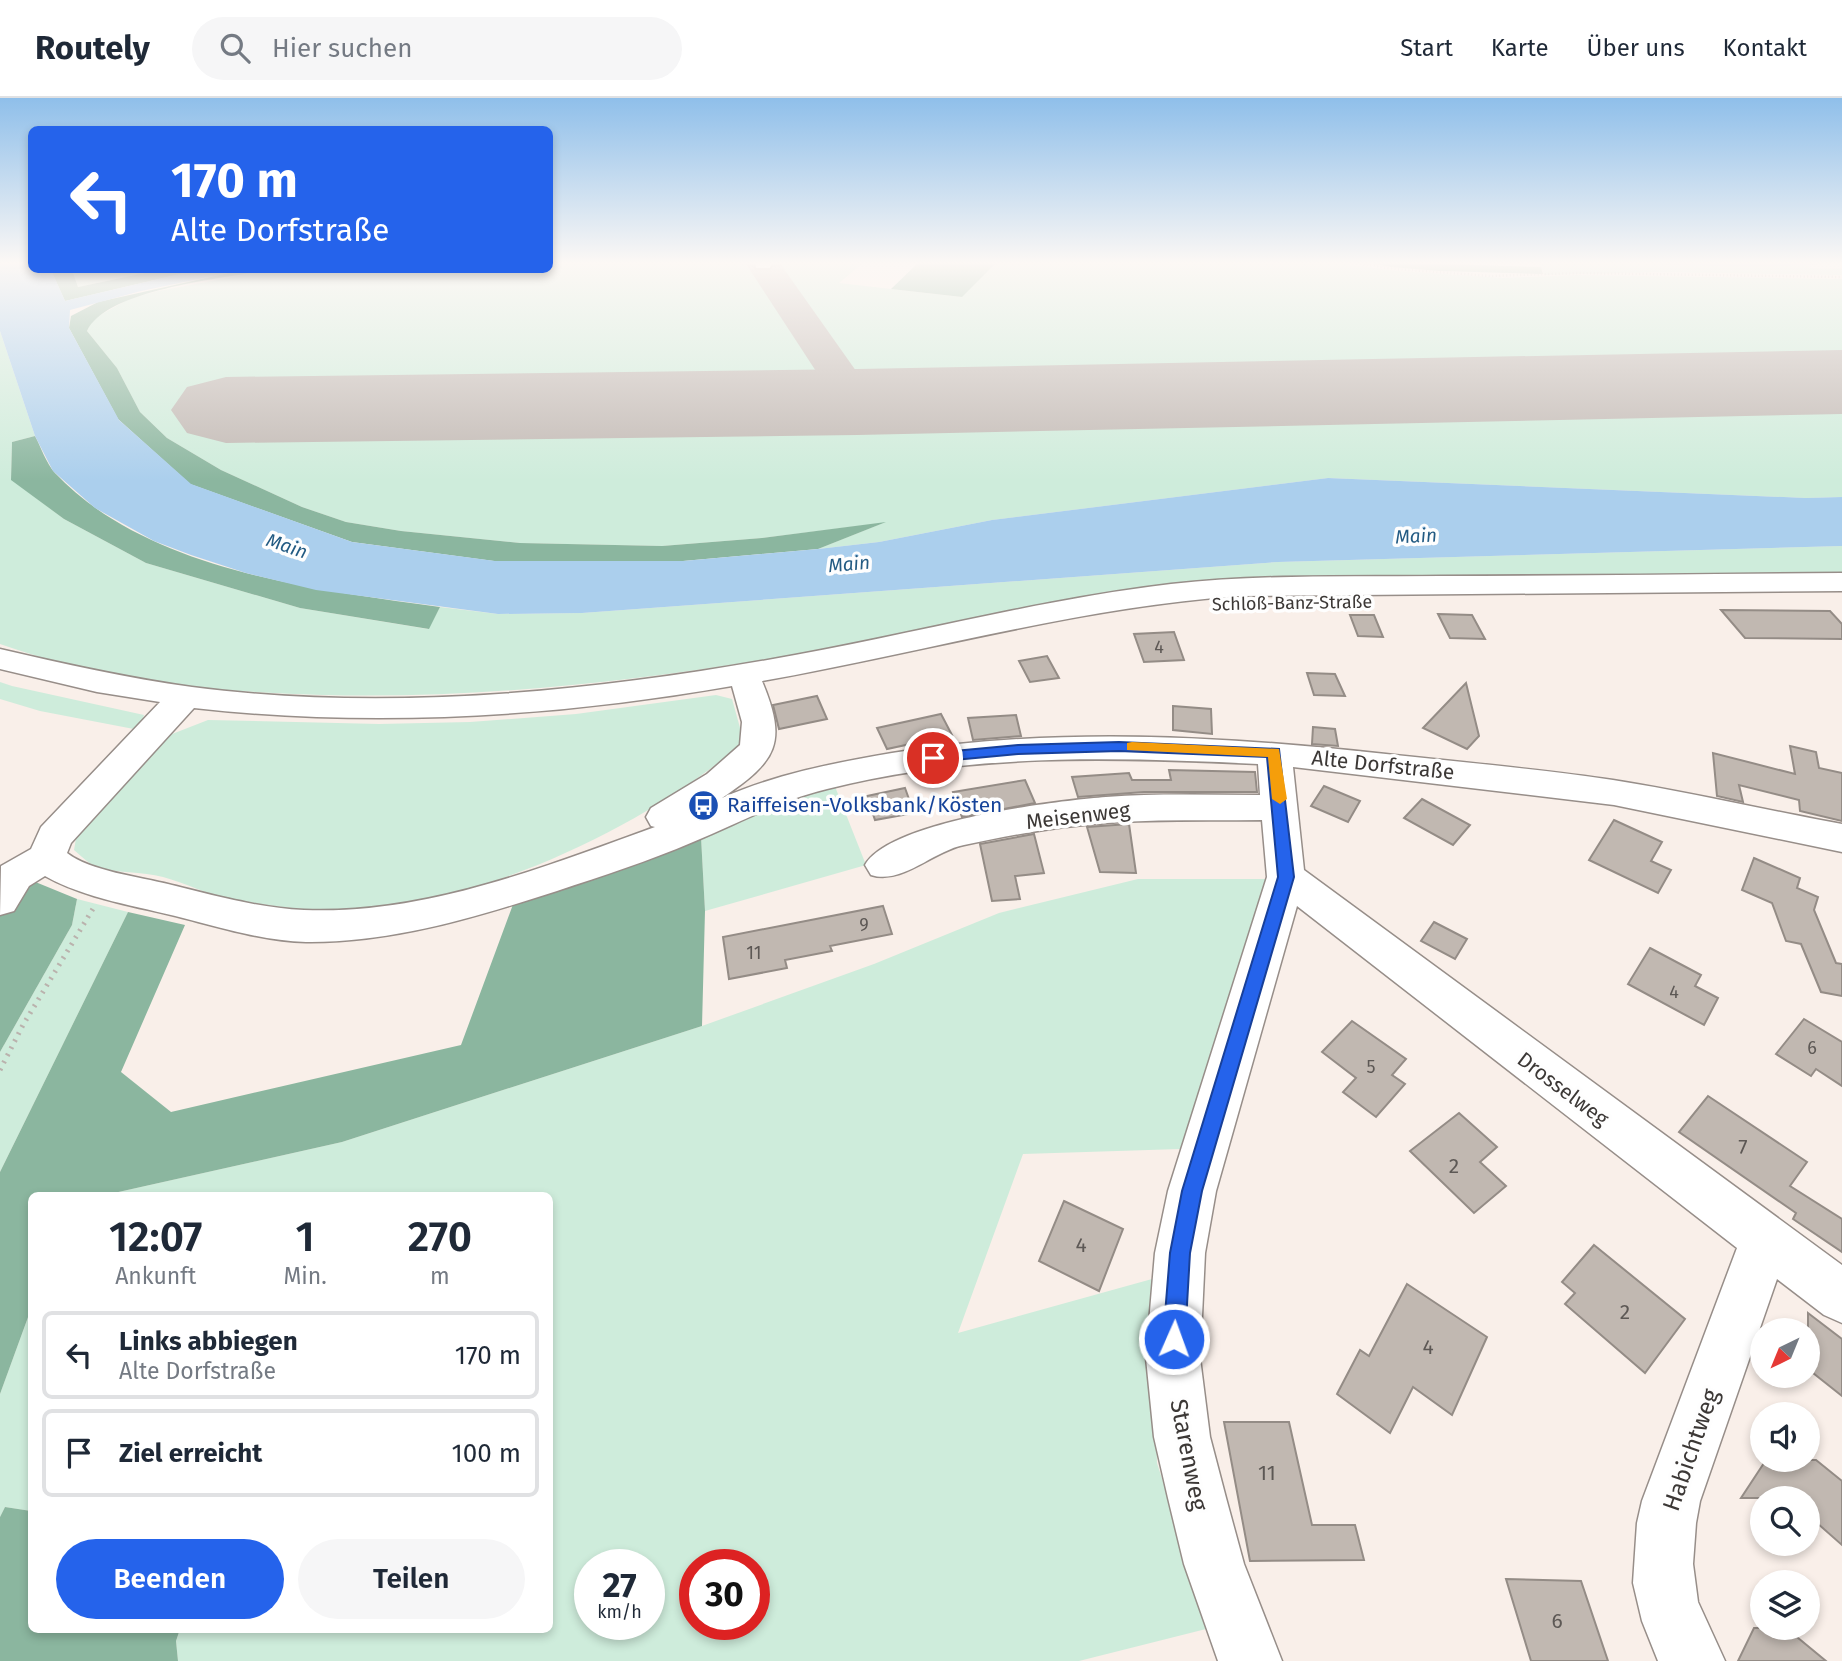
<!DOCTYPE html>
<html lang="de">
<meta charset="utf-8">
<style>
body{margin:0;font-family:"Fira Sans",sans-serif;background:#f6f6f7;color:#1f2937;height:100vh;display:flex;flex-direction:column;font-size:26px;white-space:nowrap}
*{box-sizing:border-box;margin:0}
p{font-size:23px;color:#747a83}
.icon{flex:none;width:38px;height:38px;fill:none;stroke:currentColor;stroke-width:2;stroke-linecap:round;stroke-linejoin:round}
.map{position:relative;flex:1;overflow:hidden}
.details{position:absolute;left:28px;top:1094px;width:525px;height:441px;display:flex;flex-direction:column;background:#fff;border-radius:10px;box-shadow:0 4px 10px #0003}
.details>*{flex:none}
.hud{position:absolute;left:28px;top:28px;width:525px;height:147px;border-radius:10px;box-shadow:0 4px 10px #0003;background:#2563eb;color:#fff;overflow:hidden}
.needle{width:46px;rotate:223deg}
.fabs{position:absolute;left:1750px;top:1220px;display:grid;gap:14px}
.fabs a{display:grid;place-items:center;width:70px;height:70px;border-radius:50%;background:#fff;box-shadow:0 4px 10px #0003;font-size:35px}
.speed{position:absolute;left:574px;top:1451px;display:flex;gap:14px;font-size:35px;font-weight:700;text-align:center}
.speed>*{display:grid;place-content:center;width:91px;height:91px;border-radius:50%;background:#fff;box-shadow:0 4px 10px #0003;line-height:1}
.speed small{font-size:18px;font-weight:400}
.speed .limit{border:10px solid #d22;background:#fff;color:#111}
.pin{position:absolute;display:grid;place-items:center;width:60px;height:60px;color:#fff;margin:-30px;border:4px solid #fff;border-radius:50%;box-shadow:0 2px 7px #0007}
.me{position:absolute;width:77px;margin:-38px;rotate:2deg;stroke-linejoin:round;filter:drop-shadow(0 0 5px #0008)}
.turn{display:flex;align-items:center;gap:24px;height:147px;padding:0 28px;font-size:32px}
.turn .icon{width:91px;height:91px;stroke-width:2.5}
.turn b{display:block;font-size:49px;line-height:60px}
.eta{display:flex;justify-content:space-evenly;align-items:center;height:119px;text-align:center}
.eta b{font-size:42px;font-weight:600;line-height:49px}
.button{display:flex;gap:14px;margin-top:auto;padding:14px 28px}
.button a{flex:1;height:80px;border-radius:42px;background:#2563eb;color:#fff;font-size:28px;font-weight:600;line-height:80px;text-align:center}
.button a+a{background:#f6f6f7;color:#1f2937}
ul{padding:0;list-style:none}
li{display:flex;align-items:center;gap:21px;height:88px;margin:0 14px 10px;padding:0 14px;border:4px solid #e0e1e3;border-radius:10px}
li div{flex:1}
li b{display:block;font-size:26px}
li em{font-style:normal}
header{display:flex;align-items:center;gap:42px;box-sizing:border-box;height:98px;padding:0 35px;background:#fff;border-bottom:2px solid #e0e1e3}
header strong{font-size:33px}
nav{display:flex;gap:38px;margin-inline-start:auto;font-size:24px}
.search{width:490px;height:63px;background:#f6f6f7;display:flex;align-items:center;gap:18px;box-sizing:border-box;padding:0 24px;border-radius:38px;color:#747a83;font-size:26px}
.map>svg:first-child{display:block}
.green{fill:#ceecdb;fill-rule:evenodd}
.forest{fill:#8bb69f}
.water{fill:#abcfed}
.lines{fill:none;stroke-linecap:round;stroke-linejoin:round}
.taxiway{fill:#c1b9b4;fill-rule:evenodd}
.runway{fill:#c1b9b4;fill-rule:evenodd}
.building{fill:#c1b8b1;stroke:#948c86;stroke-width:2}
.minor-casing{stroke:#978e89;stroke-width:3}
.path-far1{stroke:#bab2ad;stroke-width:2.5;stroke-dasharray:1 2.5;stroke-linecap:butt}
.path{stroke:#bab2ad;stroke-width:5;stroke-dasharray:2 6;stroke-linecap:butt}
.minor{fill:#fff;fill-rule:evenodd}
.route{fill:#2563eb;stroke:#184099;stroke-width:2}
.slow{fill:#f59e0b}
.labels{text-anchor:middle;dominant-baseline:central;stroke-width:7;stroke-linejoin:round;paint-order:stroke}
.far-street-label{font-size:18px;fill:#3c3836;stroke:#fefefe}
.number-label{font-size:18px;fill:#5d5855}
.far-water-label{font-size:19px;font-style:italic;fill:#235b83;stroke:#fefefe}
.street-label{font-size:21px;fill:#3c3836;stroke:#fefefe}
.transit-label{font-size:21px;fill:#164399;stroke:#fefefe;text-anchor:start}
.near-number-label{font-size:21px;fill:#5d5855}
.near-street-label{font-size:24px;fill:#3c3836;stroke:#fefefe}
</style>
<header>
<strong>Routely</strong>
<div class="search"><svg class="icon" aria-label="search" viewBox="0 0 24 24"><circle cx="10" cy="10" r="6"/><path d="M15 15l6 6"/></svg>Hier suchen</div>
<nav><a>Start</a><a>Karte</a><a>Über uns</a><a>Kontakt</a></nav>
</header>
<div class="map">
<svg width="1842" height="1563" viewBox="0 0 1842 1563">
<rect width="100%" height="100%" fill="#f9efe9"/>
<g class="green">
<path d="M550 164H864L839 185 961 199 997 164H1329L1398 173 1503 180 1576 177 1842 181V399L1806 400 1328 380 992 422 879 444 818 451 883 425 762 440 662 448 520 445 401 433 346 424 302 409 221 372 167 340 140 314 117 270 87 233 93 221 129 201 158 193 270 172H550Z"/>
<path d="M1614 164 1810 167V170L1842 171V177L1660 174 1544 177 1540 165Z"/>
<path d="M72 172H159L78 189Z"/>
<path d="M0 233 35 338 12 344 11 381 64 421 146 465 300 510 428 531 440 509 498 516 582 515 1278 464 1842 448V475L1191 485C1159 489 1127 492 1095 497 995 514 897 538 798 556 640 583 482 601 322 597 212 594 104 583 0 546Z"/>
<path d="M0 584 12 588 144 617 139 632 40 613 0 601Z"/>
<path d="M716 597 732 601 744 644C637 736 446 825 302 811 278 809 253 805 229 801 207 796 185 785 163 779 142 773 116 776 95 768 88 765 80 757 74 752L78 729 167 638 208 622 379 626 470 624 576 616Z"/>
<path d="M834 686 866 767 705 813 701 739 766 709Z"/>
<path d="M1138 781H1272L1180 1051 1023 1056 958 1235 1152 1181 1157 1365 1210 1530 1079 1563H178L176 1543 180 1531H550V1097H105L342 1044 702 928 874 866 999 815ZM590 1466H649V1526H590ZM695 1466H754V1526H695Z"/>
<path d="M77 801 128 814 0 1074V954L72 827Z"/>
<path d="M31 1211V1413L5 1409 0 1419V1296Z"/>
</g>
<g class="forest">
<path d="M919 164H997L962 199 891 191Z"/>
<path d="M1368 164 1541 169 1543 176 1440 173 1391 169Z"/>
<path d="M51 172H72L78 189 159 172H197L65 203Z"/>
<path d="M242 172H270C225 180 107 191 87 233L117 270 140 314 167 340 221 372 302 409 346 424 401 433 520 445 662 448 762 440 886 424 818 451 683 463H494L352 444 190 386 118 321 69 230 71 218 98 204Z"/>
<path d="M35 338C41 349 46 365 55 375 146 472 315 492 440 509L429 531 300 510 146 465 64 421 11 382 12 344Z"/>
<path d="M701 739 705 813 702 928 342 1044 105 1097H32L31 1211 0 1296V1074L128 814 185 827 121 974 171 1014 461 947 515 801Z"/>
<path d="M33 783 77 801 72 827 0 954V793Z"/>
<path d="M5 1409 31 1413 32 1531H180L176 1543 178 1563H0V1419Z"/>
</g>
<g class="water">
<path d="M0 164H31L32 172H51L65 203 197 172H242L141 193 70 212 69 230 119 322 191 386 352 444 495 463H683L818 451 879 444 992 422 1328 380 1806 400 1842 399V448L1278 464 582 515 498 516 316 492 246 475 191 457 154 443 95 410 53 373 35 338 0 233Z"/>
<path d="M1614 164H1842C1767 172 1690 167 1614 164Z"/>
</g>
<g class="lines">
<path class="taxiway" d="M747 164H779L878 304 872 313 857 317 842 313 746 166Z"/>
<path class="runway" d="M1842 252V316L857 337 226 345 187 335 171 312 187 289 226 279 857 271Z"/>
</g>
<g class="building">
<path d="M1721 512 1830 513 1842 526V541L1745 540Z"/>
<path d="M1438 516 1472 517 1485 541 1450 540Z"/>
<path d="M1350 517H1374L1383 539 1358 538Z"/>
<path d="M1174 534 1184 562 1144 564 1134 536Z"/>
<path d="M1047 558 1059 580 1030 584 1019 563Z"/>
<path d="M1307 575 1335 576 1345 598 1314 597Z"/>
<path d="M1466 585 1479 638 1467 651 1423 630Z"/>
<path d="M817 598 827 621 779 631 773 607Z"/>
<path d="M1173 608 1211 611 1212 636 1173 632Z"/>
<path d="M941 616 952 637 887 651 877 630Z"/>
<path d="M1016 617 1021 638 973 642 968 620Z"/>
<path d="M1313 629 1335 631 1338 648 1312 646Z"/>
<path d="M1790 648 1816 654 1819 670 1842 675V723L1800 713 1799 702 1739 687 1743 704 1717 698 1713 655 1795 676Z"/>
<path d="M1169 672 1255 674 1257 694H1144L1078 699 1072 679 1129 675 1132 682H1171Z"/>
<path d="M1025 682 1035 705 962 719 953 694Z"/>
<path d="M1324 688 1360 703 1348 724 1311 708Z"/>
<path d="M905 690 914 715 875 722 867 698Z"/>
<path d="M1422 701 1470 727 1453 747 1404 720Z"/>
<path d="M1614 722 1662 744 1651 763 1671 772 1658 795 1589 762Z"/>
<path d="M1129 726 1136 775 1100 774 1087 729Z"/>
<path d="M1034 736 1044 775 1015 778 1020 801 992 803 980 746Z"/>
<path d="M1754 760 1800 780 1797 790 1818 799 1814 812 1836 865 1842 866V898L1821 894 1801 846 1786 843 1772 805 1742 792Z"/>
<path d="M883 808 892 836 830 848 832 853 785 862 787 870 729 881 723 839Z"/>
<path d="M1434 824 1467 841 1455 861 1421 843Z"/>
<path d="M1650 850 1701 877 1695 888 1718 900 1704 927 1628 886Z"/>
<path d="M1804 921 1842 944V988L1816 971 1811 978 1776 956Z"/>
<path d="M1352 923 1406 961 1392 977 1405 986 1376 1019 1343 994 1356 980 1322 954Z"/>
<path d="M1708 998 1807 1064 1790 1088 1842 1121V1154L1793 1121 1796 1115 1679 1034Z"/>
<path d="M1459 1015 1497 1049 1480 1064 1506 1088 1474 1115 1410 1053Z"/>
<path d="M1064 1103 1123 1131 1099 1193 1039 1163Z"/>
<path d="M1594 1147 1685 1221 1645 1275 1565 1206 1575 1195 1562 1184Z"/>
<path d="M1407 1186 1487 1239 1452 1317 1413 1289 1390 1335 1337 1296 1360 1252 1369 1258Z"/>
<path d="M1808 1215 1842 1241V1298L1808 1271Z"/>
<path d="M1224 1324H1289L1312 1427H1355L1364 1462 1250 1463Z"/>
<path d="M1766 1362H1816L1842 1383V1447L1808 1417V1400H1741Z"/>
<path d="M1506 1481 1581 1483 1608 1563H1531Z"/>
<path d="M1754 1530H1786L1826 1563H1738Z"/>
</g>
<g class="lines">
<defs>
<g id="minor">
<path d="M755 164H773L770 170H756Z"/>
<path d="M1842 475V493L1240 498C1078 509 922 555 762 583 788 645 777 663 722 700 776 676 834 665 892 655 1056 628 1222 638 1386 656 1462 664 1538 671 1613 682 1689 694 1766 712 1842 726V754L1614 707 1293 669 1304 772 1842 1167V1225L1824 1217 1777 1181 1700 1403 1696 1425 1693 1466 1698 1504 1725 1563H1658L1642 1523 1633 1485 1637 1425 1642 1403 1737 1150 1297 808 1216 1093 1205 1155 1200 1260 1210 1339 1226 1400 1244 1466 1282 1563H1218L1184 1466 1168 1400 1154 1339 1146 1260 1155 1155 1168 1093 1267 779 1262 722C1211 723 1158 721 1107 725 1060 728 1010 737 964 747 933 753 902 787 871 777L865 767C890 723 1055 703 1106 699 1157 695 1209 697 1260 697L1258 666C1114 659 967 655 827 691 778 703 739 725 693 744 649 763 602 778 557 793 476 819 392 845 306 844 264 843 223 830 183 820 137 808 86 801 45 778L29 788 14 813 0 817 1 768 31 751 41 729 160 604 97 594 0 571V551C64 566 127 580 192 589 391 615 599 593 795 557 921 534 1044 501 1171 486 1260 476 1351 479 1441 478 1575 478 1708 476 1842 475ZM732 588 742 624 740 647 707 676 651 710 646 719 651 728 655 729C544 769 424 817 304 812 258 810 213 797 168 786 140 779 90 773 67 755L71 745 194 610C373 630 555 619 732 588Z"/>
</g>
</defs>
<use href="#minor" class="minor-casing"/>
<path class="path-far1" d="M1346 164 1396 171 1491 178 1578 175 1842 179"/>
<path class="path" d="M0 972 23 927 94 809"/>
<use href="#minor" class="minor"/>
</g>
<linearGradient id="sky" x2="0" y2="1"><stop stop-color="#8fbfea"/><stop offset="0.43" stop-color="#fcf8f5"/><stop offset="1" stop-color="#fcf8f5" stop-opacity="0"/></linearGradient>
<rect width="1842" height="383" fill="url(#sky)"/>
<path class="route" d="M1119 644 1279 651 1294 779 1202 1093 1190 1155 1185 1241 1182 1249 1174 1252 1166 1249 1163 1241 1170 1155 1182 1093 1278 779 1267 659 1119 653 1018 656 933 664 926 660 933 655 1018 647Z"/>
<path class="slow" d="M1132 644 1279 651 1287 701 1280 706 1272 701 1268 659 1127 652V645Z"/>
<defs>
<symbol id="bus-disc" viewBox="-11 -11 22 22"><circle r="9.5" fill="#1a4fb4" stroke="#fefefe"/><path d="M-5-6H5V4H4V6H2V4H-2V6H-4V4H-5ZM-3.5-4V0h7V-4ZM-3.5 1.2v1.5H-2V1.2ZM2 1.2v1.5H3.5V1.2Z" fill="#fff"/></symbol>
</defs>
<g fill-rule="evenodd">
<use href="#bus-disc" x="686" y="690" width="35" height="35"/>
</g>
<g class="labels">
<g class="far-street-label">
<text transform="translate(1292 505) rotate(-1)">Schloß-Banz-Straße</text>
</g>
<g class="number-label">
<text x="1159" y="549">4</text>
<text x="864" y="827">9</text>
<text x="754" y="855">11</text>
<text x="1674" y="894">4</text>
<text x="1812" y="950">6</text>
<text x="1371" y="969">5</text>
</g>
<g class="far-water-label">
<text transform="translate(1416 438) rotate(-3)">Main</text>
<text transform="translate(287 448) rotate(19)">Main</text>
<text transform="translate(849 466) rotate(-5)">Main</text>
</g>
<g class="street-label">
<text transform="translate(1383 667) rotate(6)">Alte Dorfstraße</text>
<text transform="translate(1078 718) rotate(-7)">Meisenweg</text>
<text transform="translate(1563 991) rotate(37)">Drosselweg</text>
</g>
<g class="transit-label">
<text x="727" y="707">Raiffeisen-Volksbank/Kösten</text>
</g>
<g class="near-number-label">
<text x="1743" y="1049">7</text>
<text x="1454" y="1068">2</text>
<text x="1081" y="1147">4</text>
<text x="1625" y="1214">2</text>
<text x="1428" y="1249">4</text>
<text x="1267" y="1375">11</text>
<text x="1557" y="1523">6</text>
</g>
<g class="near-street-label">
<text transform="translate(1691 1352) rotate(-71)">Habichtweg</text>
<text transform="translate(1189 1357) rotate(79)">Starenweg</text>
</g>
</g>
</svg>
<div class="fabs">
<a><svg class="needle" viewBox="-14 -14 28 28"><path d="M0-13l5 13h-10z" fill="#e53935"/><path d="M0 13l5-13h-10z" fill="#747a83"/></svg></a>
<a><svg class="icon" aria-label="sound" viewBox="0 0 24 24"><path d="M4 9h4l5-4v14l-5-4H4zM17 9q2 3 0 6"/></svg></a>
<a><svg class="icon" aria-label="search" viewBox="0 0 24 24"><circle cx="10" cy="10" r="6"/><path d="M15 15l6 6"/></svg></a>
<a><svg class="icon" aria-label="layers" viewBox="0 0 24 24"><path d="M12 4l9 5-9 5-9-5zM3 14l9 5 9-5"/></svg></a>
</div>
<div class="speed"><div>27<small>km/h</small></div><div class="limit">30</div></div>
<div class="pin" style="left:933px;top:660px;background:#d93025"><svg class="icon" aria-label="arrive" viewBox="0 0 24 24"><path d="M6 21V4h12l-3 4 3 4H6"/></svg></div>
<svg class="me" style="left:1174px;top:1241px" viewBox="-20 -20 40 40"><circle r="17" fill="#2563eb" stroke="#fff" stroke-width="3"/><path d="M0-11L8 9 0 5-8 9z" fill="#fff"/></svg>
<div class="hud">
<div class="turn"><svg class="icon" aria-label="left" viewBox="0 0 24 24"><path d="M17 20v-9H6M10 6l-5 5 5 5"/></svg><div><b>170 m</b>Alte Dorfstraße</div></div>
</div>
<section class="details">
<div class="eta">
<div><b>12:07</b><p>Ankunft</p></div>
<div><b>1</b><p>Min.</p></div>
<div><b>270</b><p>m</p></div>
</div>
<ul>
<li><svg class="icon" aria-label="left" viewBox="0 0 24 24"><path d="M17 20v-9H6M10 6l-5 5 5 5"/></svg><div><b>Links abbiegen</b><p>Alte Dorfstraße</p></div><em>170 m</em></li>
<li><svg class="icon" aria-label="arrive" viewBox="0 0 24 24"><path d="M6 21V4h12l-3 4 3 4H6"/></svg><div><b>Ziel erreicht</b></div><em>100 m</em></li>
</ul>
<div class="button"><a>Beenden</a><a>Teilen</a></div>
</section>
</div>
